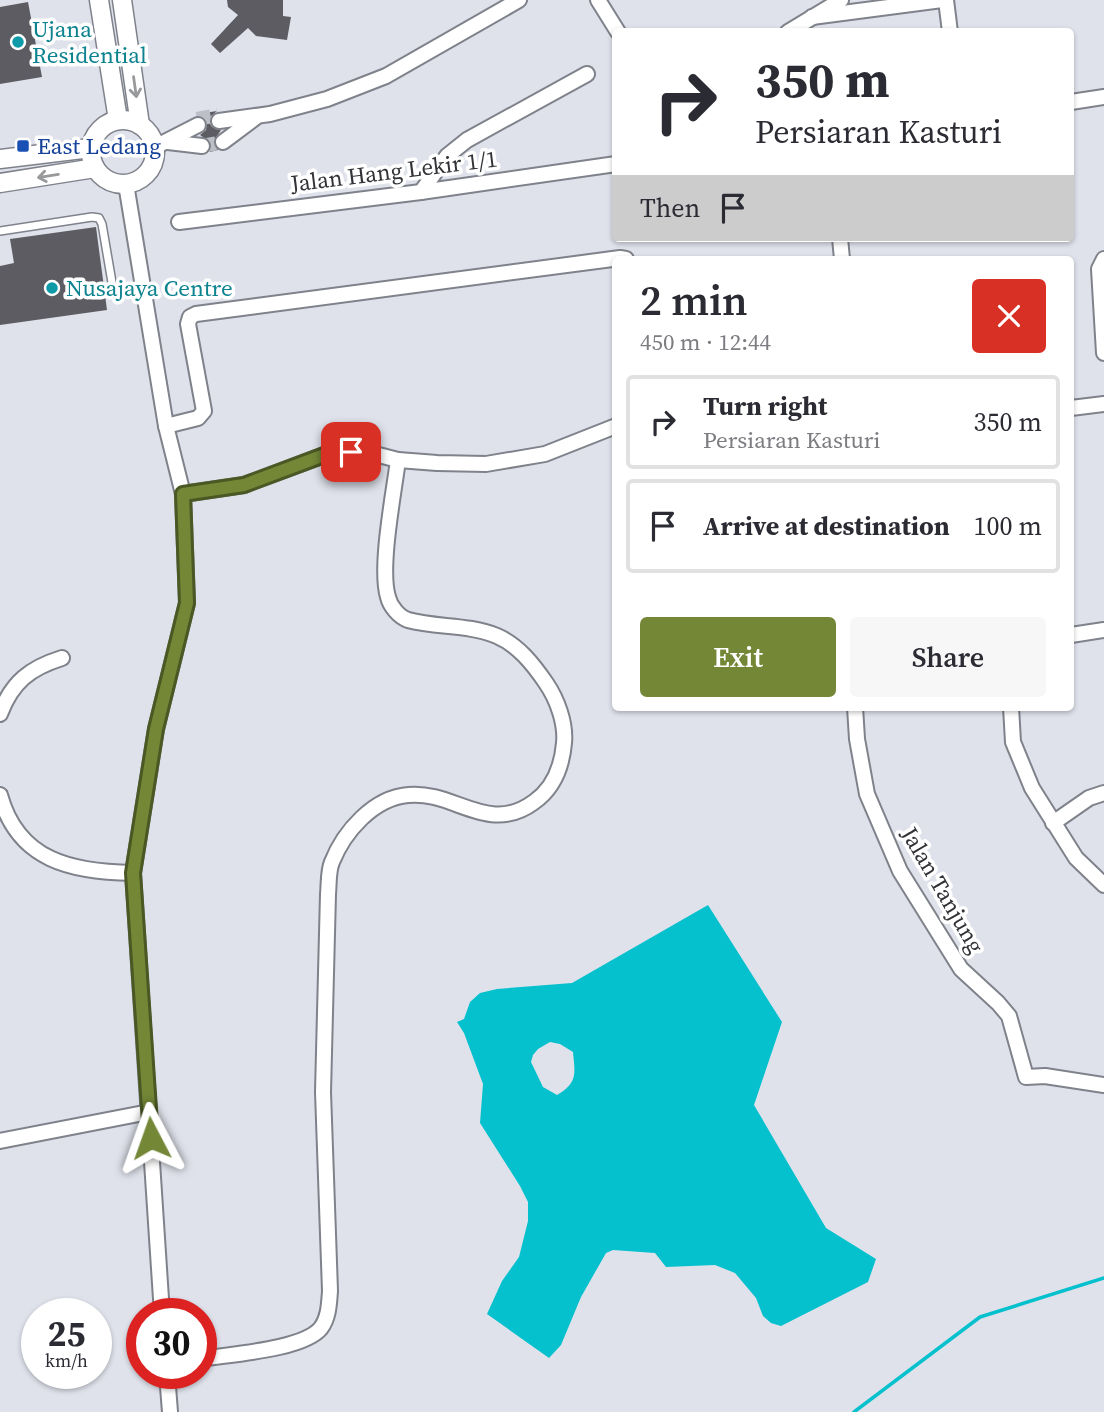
<!DOCTYPE html>
<meta charset="utf-8">
<style>
body{margin:0;font-family:"Source Serif 4",serif;background:#f7f7f7;color:#2b2b33;height:100vh;display:flex;flex-direction:column;font-size:26px;white-space:nowrap}
*{box-sizing:border-box;margin:0}
p{font-size:23px;color:#7c7c81}
.icon{flex:none;width:38px;height:38px;fill:none;stroke:currentColor;stroke-width:2;stroke-linecap:round;stroke-linejoin:round}
.map{position:relative;flex:1;overflow:hidden}
.drawer{position:absolute;left:612px;top:256px;width:462px;height:455px;display:flex;flex-direction:column;background:#fff;border-radius:7px;box-shadow:0 2px 5px #0004}
.drawer>*{flex:none}
.top-card{position:absolute;left:612px;top:28px;width:462px;height:214px;border-radius:7px;box-shadow:0 2px 5px #0004;background:#fff;color:#2b2b33;overflow:hidden}
.speed{position:absolute;left:21px;top:1298px;display:flex;gap:14px;font-size:35px;font-weight:700;text-align:center}
.speed>*{display:grid;place-content:center;width:91px;height:91px;border-radius:50%;background:#fff;box-shadow:0 2px 5px #0004;line-height:1}
.speed small{font-size:18px;font-weight:400}
.speed .limit{border:10px solid #d22;background:#fff;color:#111}
.pin{position:absolute;display:grid;place-items:center;width:60px;height:60px;color:#fff;margin:-30px;border-radius:14px;box-shadow:0 4px 10px #0006}
.me{position:absolute;width:77px;margin:-38px;rotate:356deg;stroke-linejoin:round;filter:drop-shadow(0 0 5px #0008)}
.turn{display:flex;align-items:center;gap:24px;height:147px;padding:0 28px;font-size:32px}
.turn .icon{width:91px;height:91px;stroke-width:2.5}
.turn b{display:block;font-size:49px;line-height:60px}
.then{display:flex;align-items:center;height:66px;padding:0 28px;background:#0003;gap:14px;font-size:26px}
.round{display:grid;place-items:center;flex:none;width:74px;height:74px;border-radius:7px;background:#f7f7f7}
.head{display:flex;align-items:center;justify-content:space-between;height:119px;padding:0 28px}
h1{font-size:42px;font-weight:600;line-height:52px}
.action{display:flex;gap:14px;margin-top:auto;padding:14px 28px}
.action a{flex:1;height:80px;border-radius:7px;background:#738737;color:#fff;font-size:28px;font-weight:600;line-height:80px;text-align:center}
.action a+a{background:#f7f7f7;color:#2b2b33}
ul{padding:0;list-style:none}
li{display:flex;align-items:center;gap:21px;height:94px;margin:0 14px 10px;padding:0 14px;border:4px solid #e1e1e2;border-radius:7px}
li div{flex:1}
li b{display:block;font-size:26px}
li em{font-style:normal}
.map>svg:first-child{display:block}
.water{fill:#05c0cd;fill-rule:evenodd}
.lines{fill:none;stroke-linecap:round;stroke-linejoin:round}
.stream{stroke:#05c0cd;stroke-width:3.5}
.building{fill:#5e5c63}
.minor-tunnel{stroke:#bcbfc7;stroke-width:14;stroke-dasharray:14 7;stroke-linecap:butt}
.service-casing{stroke:#7f828a;stroke-width:10}
.minor-casing{stroke:#7f828a;stroke-width:18}
.tertiary-casing{stroke:#7f828a;stroke-width:21}
.service{stroke:#fff;stroke-width:7}
.minor{stroke:#fff;stroke-width:14}
.tertiary{stroke:#fff;stroke-width:18}
.oneway{stroke:#98999b}
.route-casing{stroke:#4b5824;stroke-width:18}
.route{stroke:#738737;stroke-width:12}
.culture-dot{fill:#0f9aa8;stroke:#fff;stroke-width:2.5}
.transit-dot{fill:#1a4fb4;stroke:#fff;stroke-width:2.5}
.labels{text-anchor:middle;dominant-baseline:central;stroke-width:7;stroke-linejoin:round;paint-order:stroke}
.culture-label{font-size:23px;fill:#0d838f;stroke:#fff;text-anchor:start}
.transit-label{font-size:23px;fill:#164399;stroke:#fff;text-anchor:start}
.street-label{font-size:23px;fill:#323337;stroke:#fff}
</style>
<div class="map">
<svg width="1104" height="1412" viewBox="0 0 1104 1412">
<rect width="100%" height="100%" fill="#dfe2eb"/>
<path class="water" d="M708 905 782 1022 754 1105 826 1228 876 1259 868 1282 781 1326 771 1323 763 1316 756 1298 735 1273 715 1265 666 1267 655 1253 613 1250 606 1253 581 1297 561 1345 549 1358 487 1314 502 1281 519 1257 528 1221V1202L520 1186 480 1123 483 1084 464 1033 457 1022 464 1019 470 1002 480 993 497 989 572 983ZM550 1042 560 1044 573 1052C575 1073 578 1083 557 1095L543 1087 531 1062 533 1055 538 1049Z"/>
<g class="lines">
<path class="stream" d="M854 1412 980 1317 1104 1278"/>
</g>
<g class="building">
<path d="M227 0H283V16L291 17 287 40 256 36 248 28 220 53 211 44 238 15 228 7Z"/>
<path d="M28 2 42 77 0 84V7Z"/>
<path d="M217 111 210 117 209 122 212 127 221 130 213 142 218 150 210 152V142L200 135 206 130 207 121 197 114Z"/>
<path d="M96 227 107 310 0 325V266L14 263 10 239Z"/>
</g>
<g class="lines">
<g class="minor-tunnel">
<path d="M197 119 218 115"/>
<path d="M202 146 223 142"/>
</g>
<defs>
<path id="service" d="M0 231 92 217 99 218 102 224 114 294"/>
<g id="minor">
<path d="M598 0 618 32"/>
<path d="M946 0 950 32"/>
<path d="M812 17 942 0"/>
<path d="M788 32 841 0"/>
<path d="M1071 102 1104 97"/>
<path d="M219 121 270 114 327 99 386 76 519 0"/>
<path d="M168 142 202 146"/>
<path d="M223 142 255 118"/>
<path d="M155 147 198 125"/>
<path d="M126 184 166 426 183 494 187 603 156 729 133 873 162 1314"/>
<path d="M421 192 447 156 467 140 587 74"/>
<path d="M179 222 421 192 616 164"/>
<path d="M840 238 842 259"/>
<path d="M1104 259 1099 269 1104 353"/>
<path d="M1071 408 1104 404"/>
<path d="M166 426 198 418 204 411 188 324 190 317 196 314 620 258 626 259"/>
<path d="M183 494 244 485 335 451 367 452 398 460 437 463 486 464 545 454 616 426"/>
<path d="M1071 635 1104 630"/>
<path d="M855 707 857 739 867 794 900 871 961 969 998 1003 1009 1016 1026 1077 1045 1076 1104 1085"/>
<path d="M1011 707 1013 742 1032 788 1076 858 1104 885"/>
<path d="M0 714C12 682 30 668 62 658"/>
<path d="M0 795C18 861 72 872 133 873"/>
<path d="M1053 823 1089 798 1104 793"/>
<path d="M0 1141 149 1112"/>
<path d="M201 1359C230 1354 303 1350 321 1328 329 1317 329 1303 330 1291L323 1092 328 894C329 884 328 871 332 862 344 832 373 798 408 795 454 790 488 836 534 802 554 788 562 766 564 743 566 723 557 699 546 683 533 664 518 645 497 636 468 624 437 628 408 620 399 617 390 606 388 597 379 568 394 492 398 460"/>
<path d="M167 1374 170 1412"/>
</g>
<g id="tertiary">
<path d="M99 0 118 120"/>
<path d="M122 0 140 125"/>
<circle cx="123" cy="152" r="32"/>
<path d="M0 159 91 148"/>
<path d="M0 183 95 168"/>
</g>
</defs>
<use href="#service" class="service-casing"/>
<use href="#minor" class="minor-casing"/>
<use href="#tertiary" class="tertiary-casing"/>
<use href="#service" class="service"/>
<use href="#minor" class="minor"/>
<use href="#tertiary" class="tertiary"/>
</g>
<defs><path id="oneway-shaft" d="M-6 0H5M1.5-3L5.5 0L1.5 3" fill="none" stroke-width="1.6" stroke-linecap="round" stroke-linejoin="round" transform="scale(1.75)"/></defs>
<g class="oneway">
<use href="#oneway-shaft" transform="translate(135 87) rotate(82)"/>
<use href="#oneway-shaft" transform="translate(48 176) rotate(171)"/>
</g>
<g class="lines">
<defs>
<path id="route" d="M151 1138 133 873 156 729 187 603 183 494 244 485 335 451 351 452"/>
</defs>
<use href="#route" class="route-casing"/>
<use href="#route" class="route"/>
</g>
<g class="culture-dot">
<circle cx="18" cy="42" r="7"/>
<circle cx="52" cy="288" r="7"/>
</g>
<rect class="transit-dot" x="16" y="139" width="14" height="14" rx="3.5"/>
<g class="labels">
<g class="culture-label">
<text x="32" y="29">Ujana<tspan x="32" dy="26">Residential</tspan></text>
<text x="66" y="288">Nusajaya Centre</text>
</g>
<g class="transit-label">
<text x="37" y="146">East Ledang</text>
</g>
<g class="street-label">
<text transform="translate(394 171) rotate(-7)">Jalan Hang Lekir 1/1</text>
<text transform="translate(943 890) rotate(60)">Jalan Tanjung</text>
</g>
</g>
</svg>
<div class="speed"><div>25<small>km/h</small></div><div class="limit">30</div></div>
<div class="pin" style="left:351px;top:452px;background:#d93025"><svg class="icon" aria-label="arrive" viewBox="0 0 24 24"><path d="M6 21V4h12l-3 4 3 4H6"/></svg></div>
<svg class="me" style="left:151px;top:1138px" viewBox="-20 -20 40 40"><path d="M0-17L14 15 0 8-14 15z" fill="#738737" stroke="#fff" stroke-width="4"/></svg>
<div class="top-card">
<div class="turn"><svg class="icon" aria-label="right" viewBox="0 0 24 24"><path d="M7 20v-9h11M14 6l5 5-5 5"/></svg><div><b>350 m</b>Persiaran Kasturi</div></div>
<div class="then">Then<svg class="icon" aria-label="arrive" viewBox="0 0 24 24"><path d="M6 21V4h12l-3 4 3 4H6"/></svg></div>
</div>
<section class="drawer">
<div class="head"><div><h1>2 min</h1><p>450 m · 12:44</p></div><a class="round" style="background:#d93025;color:#fff"><svg class="icon" aria-label="close" viewBox="0 0 24 24"><path d="M6 6l12 12M18 6L6 18"/></svg></a></div>
<ul>
<li><svg class="icon" aria-label="right" viewBox="0 0 24 24"><path d="M7 20v-9h11M14 6l5 5-5 5"/></svg><div><b>Turn right</b><p>Persiaran Kasturi</p></div><em>350 m</em></li>
<li><svg class="icon" aria-label="arrive" viewBox="0 0 24 24"><path d="M6 21V4h12l-3 4 3 4H6"/></svg><div><b>Arrive at destination</b></div><em>100 m</em></li>
</ul>
<div class="action"><a>Exit</a><a>Share</a></div>
</section>
</div>
